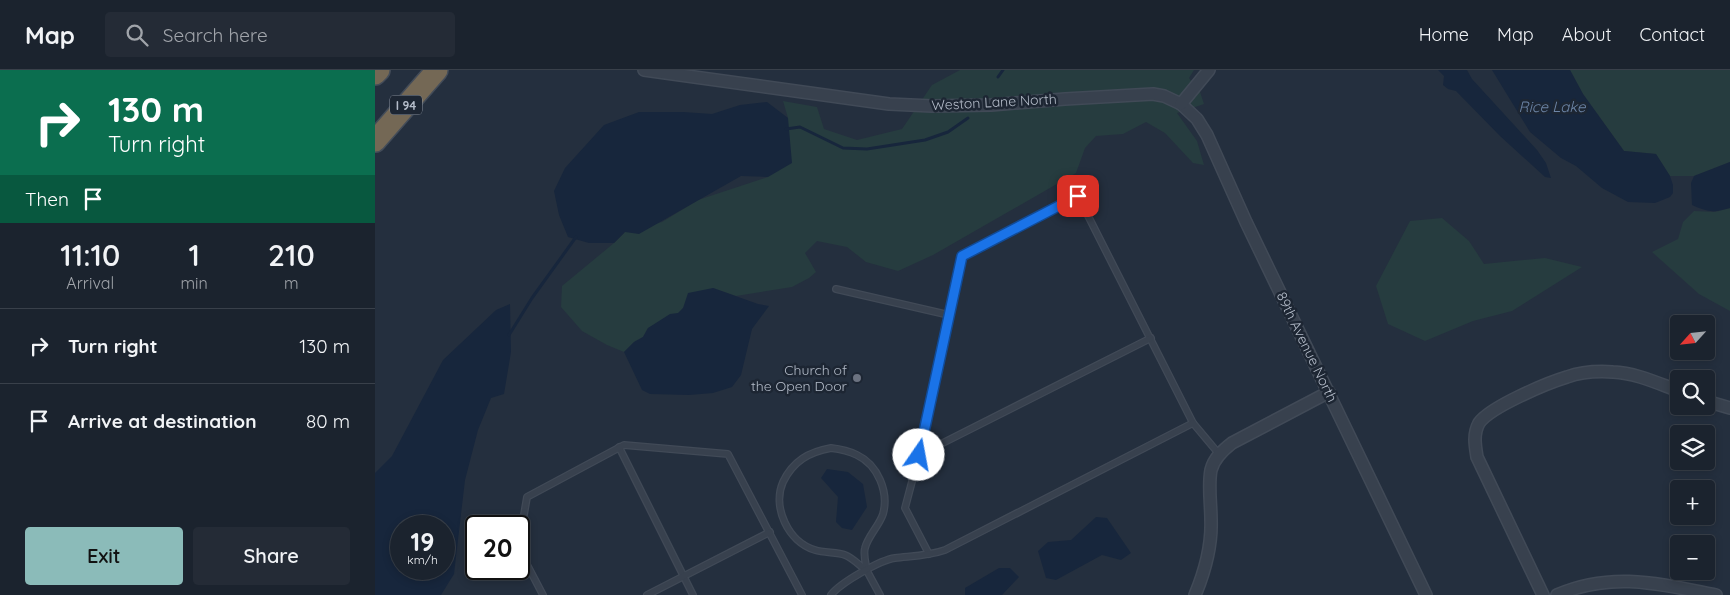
<!DOCTYPE html>
<meta charset="utf-8">
<style>
body{margin:0;font-family:Quicksand,sans-serif;background:#242b36;color:#f1f3f6;height:100vh;display:flex;flex-direction:column;font-size:19px;white-space:nowrap}
*{box-sizing:border-box;margin:0}
p{font-size:16px;color:#a0a4aa}
.icon{flex:none;width:28px;height:28px;fill:none;stroke:currentColor;stroke-width:2;stroke-linecap:round;stroke-linejoin:round}
.map{position:relative;flex:1;overflow:hidden}
.drawer{display:flex;flex-direction:column;background:#1b232e;width:375px}
.drawer>*{flex:none}
.guide{background:#0b6e4f;color:#fff;overflow:hidden}
.needle{width:32px;rotate:243deg}
.fabs{position:absolute;left:1295px;top:245px;display:grid;gap:10px}
.fabs a{display:grid;place-items:center;width:45px;height:45px;border-radius:5px;background:#1b232e;box-shadow:0 2px 8px #0003,0 0 0 1px #39404a;font-size:25px}
.speed{position:absolute;left:15px;top:445px;display:flex;gap:10px;font-size:25px;font-weight:700;text-align:center}
.speed>*{display:grid;place-content:center;width:65px;height:65px;border-radius:50%;background:#1b232e;box-shadow:0 2px 8px #0003,0 0 0 1px #39404a;line-height:1}
.speed small{font-size:12px;font-weight:400}
.speed .limit{border:2px solid #111;border-radius:8px;background:#fff;color:#111}
.pin{position:absolute;display:grid;place-items:center;width:42px;height:42px;color:#fff;margin:-21px;border-radius:10px;box-shadow:0 2px 8px #0006}
.me{position:absolute;width:55px;margin:-28px;rotate:12deg;stroke-linejoin:round;filter:drop-shadow(0 0 4px #0008)}
.turn{display:flex;align-items:center;gap:18px;height:105px;padding:0 25px;font-size:22px}
.turn .icon{width:65px;height:65px;stroke-width:2.5}
.turn b{display:block;font-size:35px;line-height:42px}
.then{display:flex;align-items:center;height:48px;padding:0 25px;background:#0003;gap:10px;font-size:19px}
.eta{display:flex;justify-content:space-evenly;align-items:center;height:85px;text-align:center}
.eta b{font-size:30px;font-weight:600;line-height:35px}
.primary-button{display:flex;gap:10px;margin-top:auto;padding:10px 25px}
.primary-button a{flex:1;height:58px;border-radius:5px;background:#8bbbb9;color:#111;font-size:20px;font-weight:600;line-height:58px;text-align:center}
.primary-button a+a{background:#242b36;color:#f1f3f6}
ul{padding:0;list-style:none}
li{display:flex;align-items:center;gap:15px;height:75px;padding:0 25px;border-top:1px solid #39404a}
li div{flex:1}
li b{display:block;font-size:19px}
li em{font-style:normal}
header{display:flex;align-items:center;gap:30px;box-sizing:border-box;height:70px;padding:0 25px;background:#1b232e;border-bottom:1px solid #39404a}
header strong{font-size:24px}
nav{display:flex;gap:28px;margin-inline-start:auto;font-size:18px}
.search{width:350px;height:45px;background:#242b36;display:flex;align-items:center;gap:12px;box-sizing:border-box;padding:0 18px;border-radius:5px;color:#a0a4aa;font-size:19px}
main{display:flex;flex:1;min-height:0}
.map>svg:first-child{display:block}
.green{fill:#263c3f}
.water{fill:#17263c;fill-rule:evenodd}
.lines{fill:none;stroke-linecap:round;stroke-linejoin:round}
.stream{stroke:#17263c;stroke-width:3}
.lane-casing{stroke:#414a57;stroke-width:8}
.street-casing{stroke:#414a57;stroke-width:14}
.highway-casing{stroke:#434c59;stroke-width:24}
.lane{stroke:#38414e;stroke-width:5.5}
.street{stroke:#38414e;stroke-width:11}
.highway{stroke:#746855;stroke-width:21}
.route-casing{stroke:#114b97;stroke-width:12}
.route{stroke:#1a73e8;stroke-width:9}
.worship-dot{fill:#6b7280;stroke:#1d2633;stroke-width:2}
.labels{text-anchor:middle;dominant-baseline:central;stroke-width:5;stroke-linejoin:round;paint-order:stroke}
.shield{fill:#1d2633;stroke:#878f9c;stroke-width:1}
.shield-label{font-size:12px;font-weight:bold;fill:#b4bcc9}
.street-label{font-size:14px;fill:#b4bcc9;stroke:#1d2633}
.poi-label{font-size:14px;fill:#b4bcc9;stroke:#1d2633;text-anchor:end}
.water-label{font-size:15px;font-style:italic;fill:#6d86a8;stroke:#1d2633}
</style>
<header>
<strong>Map</strong>
<div class="search"><svg class="icon" aria-label="search" viewBox="0 0 24 24"><circle cx="10" cy="10" r="6"/><path d="M15 15l6 6"/></svg>Search here</div>
<nav><a>Home</a><a>Map</a><a>About</a><a>Contact</a></nav>
</header>
<main>
<section class="drawer">
<div class="guide">
<div class="turn"><svg class="icon" aria-label="right" viewBox="0 0 24 24"><path d="M7 20v-9h11M14 6l5 5-5 5"/></svg><div><b>130 m</b>Turn right</div></div>
<div class="then">Then<svg class="icon" aria-label="arrive" viewBox="0 0 24 24"><path d="M6 21V4h12l-3 4 3 4H6"/></svg></div>
</div>
<div class="eta">
<div><b>11:10</b><p>Arrival</p></div>
<div><b>1</b><p>min</p></div>
<div><b>210</b><p>m</p></div>
</div>
<ul>
<li><svg class="icon" aria-label="right" viewBox="0 0 24 24"><path d="M7 20v-9h11M14 6l5 5-5 5"/></svg><div><b>Turn right</b></div><em>130 m</em></li>
<li><svg class="icon" aria-label="arrive" viewBox="0 0 24 24"><path d="M6 21V4h12l-3 4 3 4H6"/></svg><div><b>Arrive at destination</b></div><em>80 m</em></li>
</ul>
<div class="primary-button"><a>Exit</a><a>Share</a></div>
</section>
<div class="map">
<svg width="1355" height="525" viewBox="0 0 1355 525">
<rect width="100%" height="100%" fill="#242f3e"/>
<g class="green">
<path d="M585 0H819L814 8 825 22 829 34 802 43 822 71 829 95 818 93 790 63 771 52 748 64 721 66 710 78 701 103 558 185 523 201 491 192 472 177 442 171 430 183 441 202 434 208 417 217 361 226 338 218 308 238 303 244 273 258 268 267 259 272 249 282 232 275 207 261 186 237 187 216 239 173 250 162 287 152 323 130 393 107 413 48 408 31 442 37 449 59 482 70 527 59 557 15Z"/>
<path d="M1195 0H1355V92L1319 106H1295L1281 84 1249 81 1208 24Z"/>
<path d="M1355 138V241L1324 224 1277 182 1303 169 1308 152 1319 141 1340 142Z"/>
<path d="M1067 148 1094 171 1109 194 1170 188 1207 197 1137 241 1098 251 1050 271 1013 254 1001 216 1035 151Z"/>
</g>
<g class="water">
<path d="M1063 0H1092L1097 9 1162 80 1171 93 1176 108 1170 107 1125 66 1081 21 1073 19 1068 15 1069 6Z"/>
<path d="M1117 0H1195L1208 24 1249 81 1281 84 1295 106 1298 115V123L1295 127 1280 133 1253 132 1227 118 1201 96 1186 88 1155 62Z"/>
<path d="M392 32 413 48 417 93 393 107 366 106 264 164 250 162 239 173H214L193 167 184 145 179 121 190 98 229 55 264 42H308L337 44 365 35Z"/>
<path d="M1355 92V138C1338 143 1333 142 1317 135L1316 113 1319 106Z"/>
<path d="M338 218 383 234 394 236 377 259 366 305 357 317 338 323 314 325 275 324 267 320 249 282 259 272 268 267 273 258 295 244 303 243 308 238 313 223Z"/>
<path d="M135 234 136 282 129 324 116 328 103 360 90 410 79 504 66 525H0V403L17 386 68 290 121 240ZM69 456V499H26V456Z"/>
<path d="M452 399 473 402 488 414 492 437 477 460 467 458 461 452 463 427 446 408Z"/>
<path d="M721 447 732 448 756 483 746 490 727 485 681 510 671 508 663 481 673 472 696 470Z"/>
<path d="M624 498H635L644 507 627 525H590V518Z"/>
</g>
<g class="lines">
<g class="stream">
<path d="M623 7 628 0"/>
<path d="M411 59 425 57 468 78 492 79 550 70 573 62 593 48"/>
<path d="M134 265 157 228 201 167"/>
</g>
<defs>
<g id="lane">
<path d="M461 219 574 245 587 186 703 126 818 353"/>
<path d="M244 377 318 525"/>
<path d="M456 378C465 379 474 381 482 385 503 395 514 422 508 444 504 456 493 466 490 478 488 485 491 494 492 501 485 496 478 488 470 485 463 482 449 483 440 480 413 472 397 437 408 412 418 391 434 382 456 378Z"/>
<path d="M544 385 776 268"/>
<path d="M554 484 530 438 544 385 574 245"/>
<path d="M492 501 505 525"/>
<path d="M168 525 147 485 145 468 152 427 249 375 353 384 427 525"/>
<path d="M272 525 395 462"/>
<path d="M456 525C465 513 505 490 520 488 537 486 553 486 570 480L818 353 844 384"/>
</g>
<g id="street">
<path d="M269 0 514 34 557 36 616 35 690 29 778 24 789 26 806 34 822 49 832 65 871 152 1051 525"/>
<path d="M806 34 834 0"/>
<path d="M1331 331 1355 338"/>
<path d="M820 525C830 501 837 476 836 450 836 434 833 415 836 400 839 388 848 380 857 373L954 322"/>
<path d="M1168 525 1102 387C1100 375 1098 364 1104 353 1115 337 1172 313 1192 307 1206 302 1223 301 1238 302 1261 303 1282 313 1304 321"/>
<path d="M1182 525C1237 501 1285 514 1341 525"/>
</g>
<g id="highway">
<path d="M0 4 4 0"/>
<path d="M0 71 62 0"/>
</g>
</defs>
<use href="#lane" class="lane-casing"/>
<use href="#street" class="street-casing"/>
<use href="#highway" class="highway-casing"/>
<use href="#lane" class="lane"/>
<use href="#street" class="street"/>
<use href="#highway" class="highway"/>
</g>
<g class="lines">
<defs>
<path id="route" d="M544 385 587 186 703 126"/>
</defs>
<use href="#route" class="route-casing"/>
<use href="#route" class="route"/>
</g>
<circle class="worship-dot" cx="482" cy="308" r="5"/>
<g class="labels">
<rect class="shield" x="15" y="25.5" width="32" height="19" rx="4"/>
<g class="shield-label">
<text x="31" y="35">I 94</text>
</g>
<g class="street-label">
<text transform="translate(619 32) rotate(-3)">Weston Lane North</text>
<text transform="translate(932 277) rotate(64)">89th Avenue North</text>
</g>
<g class="poi-label">
<text x="472" y="300">Church of<tspan x="472" dy="16">the Open Door</tspan></text>
</g>
<g class="water-label">
<text x="1177" y="36">Rice Lake</text>
</g>
</g>
</svg>
<div class="fabs">
<a><svg class="needle" viewBox="-14 -14 28 28"><path d="M0-13l5 13h-10z" fill="#e53935"/><path d="M0 13l5-13h-10z" fill="#a0a4aa"/></svg></a>
<a><svg class="icon" aria-label="search" viewBox="0 0 24 24"><circle cx="10" cy="10" r="6"/><path d="M15 15l6 6"/></svg></a>
<a><svg class="icon" aria-label="layers" viewBox="0 0 24 24"><path d="M12 4l9 5-9 5-9-5zM3 14l9 5 9-5"/></svg></a>
<a>+</a>
<a>−</a>
</div>
<div class="speed"><div>19<small>km/h</small></div><div class="limit">20</div></div>
<div class="pin" style="left:703px;top:126px;background:#d93025"><svg class="icon" aria-label="arrive" viewBox="0 0 24 24"><path d="M6 21V4h12l-3 4 3 4H6"/></svg></div>
<svg class="me" style="left:544px;top:385px" viewBox="-20 -20 40 40"><circle r="19" fill="#fff"/><path d="M0-13L10 11 0 6-10 11z" fill="#1a73e8"/></svg>
</div>
</main>
